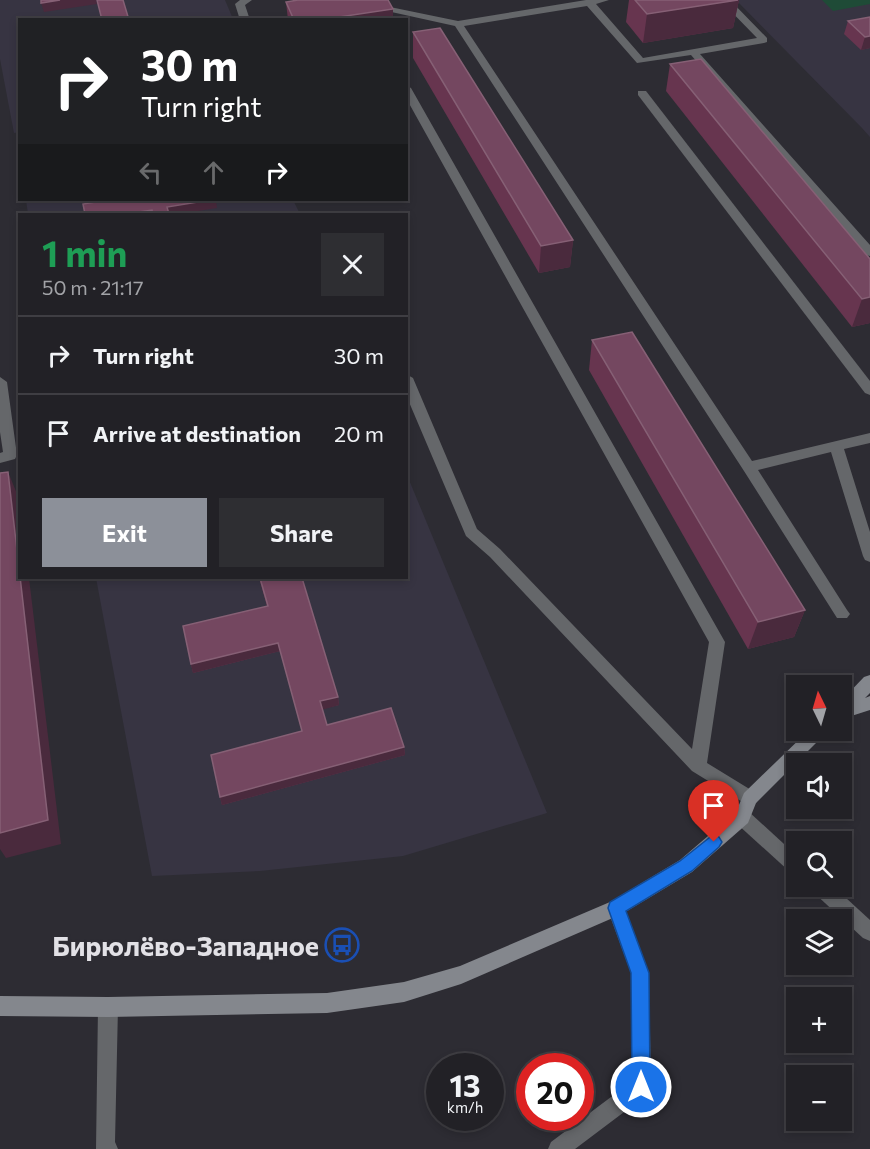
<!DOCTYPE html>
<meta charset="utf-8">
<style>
body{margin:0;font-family:Commissioner,sans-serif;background:#2e2e32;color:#f1f3f6;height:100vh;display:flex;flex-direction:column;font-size:22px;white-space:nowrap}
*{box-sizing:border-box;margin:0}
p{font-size:20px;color:#a2a3a7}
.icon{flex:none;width:33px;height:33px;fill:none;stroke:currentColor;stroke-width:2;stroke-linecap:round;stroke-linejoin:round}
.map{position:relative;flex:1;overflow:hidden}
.panel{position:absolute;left:18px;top:213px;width:390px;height:366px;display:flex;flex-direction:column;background:#222126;border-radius:0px;box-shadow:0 3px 9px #0003,0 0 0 2px #3f3e43}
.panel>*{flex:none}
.guide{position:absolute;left:18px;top:18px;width:390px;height:183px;border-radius:0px;box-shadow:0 3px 9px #0003,0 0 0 2px #3f3e43;background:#202124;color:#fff;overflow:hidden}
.needle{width:39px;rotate:355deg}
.tools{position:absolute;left:786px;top:675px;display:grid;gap:12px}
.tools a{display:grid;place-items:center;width:66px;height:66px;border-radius:0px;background:#222126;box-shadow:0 3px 9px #0003,0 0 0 2px #3f3e43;font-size:30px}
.speed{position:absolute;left:426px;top:1053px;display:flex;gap:12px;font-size:30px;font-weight:700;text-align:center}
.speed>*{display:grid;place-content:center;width:78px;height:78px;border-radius:50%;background:#222126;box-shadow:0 3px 9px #0003,0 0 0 2px #3f3e43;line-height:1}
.speed small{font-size:15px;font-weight:400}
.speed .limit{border:9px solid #d22;background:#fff;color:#111}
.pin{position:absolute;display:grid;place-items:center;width:51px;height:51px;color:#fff;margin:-62px -26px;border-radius:50% 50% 50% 0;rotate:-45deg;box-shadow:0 0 6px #0007}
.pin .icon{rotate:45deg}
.me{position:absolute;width:66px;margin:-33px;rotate:0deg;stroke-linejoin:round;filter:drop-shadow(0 0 4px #0008)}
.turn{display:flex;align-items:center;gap:21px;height:126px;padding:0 24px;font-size:27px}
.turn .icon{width:78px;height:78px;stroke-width:2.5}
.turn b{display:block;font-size:42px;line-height:51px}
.lanes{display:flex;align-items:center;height:57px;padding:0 24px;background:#0003;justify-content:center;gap:30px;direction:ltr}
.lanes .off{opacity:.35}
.round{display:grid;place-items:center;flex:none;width:63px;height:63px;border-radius:0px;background:#2e2e32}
.head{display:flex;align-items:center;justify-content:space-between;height:102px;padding:0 24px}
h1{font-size:36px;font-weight:700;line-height:45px;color:#1e9e55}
.primary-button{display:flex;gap:12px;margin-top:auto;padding:12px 24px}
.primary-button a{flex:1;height:69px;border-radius:0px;background:#8c9099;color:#fff;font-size:24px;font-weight:700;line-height:69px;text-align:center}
.primary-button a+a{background:#2e2e32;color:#f1f3f6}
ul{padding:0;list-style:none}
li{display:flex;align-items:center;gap:18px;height:78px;padding:0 24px;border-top:2px solid #3f3e43}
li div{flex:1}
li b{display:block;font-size:22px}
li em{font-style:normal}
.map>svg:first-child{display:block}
.built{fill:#373442}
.green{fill:#1f4b37}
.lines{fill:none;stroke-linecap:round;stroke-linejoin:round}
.lane{fill:#65676a;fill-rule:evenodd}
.secondary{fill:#84878d;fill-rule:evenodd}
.wall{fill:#67354f}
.shaded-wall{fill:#4a2a3d}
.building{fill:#744760;stroke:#866075;stroke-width:1.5}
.route{fill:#1a73e8;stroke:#114b97;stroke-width:1.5}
.labels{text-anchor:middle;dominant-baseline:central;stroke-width:6;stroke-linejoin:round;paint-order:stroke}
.near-poi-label{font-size:27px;font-weight:bold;fill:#e2e1e6;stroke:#2d2c33;text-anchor:end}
</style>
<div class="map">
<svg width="870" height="1149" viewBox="0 0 870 1149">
<rect width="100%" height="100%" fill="#2d2c33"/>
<g class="built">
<path d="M0 0H225L233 19 20 20V132L14 133 0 59Z"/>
<path d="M736 0H870V137L862 128Z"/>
<path d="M26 200H293L300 214H28Z"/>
<path d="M407 475 547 813 403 856 260 871 152 876 96 578H406Z"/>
</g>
<path class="green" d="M822 0H870V4L833 11Z"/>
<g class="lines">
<g class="lane">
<path d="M240 0H252L245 5 250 20H240L235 4Z"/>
<path d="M337 0H356L458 21 586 0H609L596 4 643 58 757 38 720 0H730L767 38V42L764 43 700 54 870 245V256L866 255 691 55 637 63 587 6 464 26 752 461 870 433V443L844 449 870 532V562L865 560 863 556 831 452 758 470 847 610 850 614 847 618H837L744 471 455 26Z"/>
<path d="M406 85 411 88 725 642 707 763 756 793 759 798 756 803 750 806 744 803 692 771 490 557 466 536 406 395V374L413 378 477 529 500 549 692 749 709 642 406 98Z"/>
<path d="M638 91H646L870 381V395L865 393 638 95Z"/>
<path d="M0 377 7 382 17 455 15 459 0 463V453L3 452 0 432Z"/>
<path d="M742 809 748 811 796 855V874L790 872 736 823 733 817 736 811Z"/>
<path d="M810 886H833L870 920V941L863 938 813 892Z"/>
<path d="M616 899 622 902 649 973 651 1087 648 1094 575 1149H548L551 1142 631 1082V973L607 908 610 902Z"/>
<path d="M108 997 115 1000 118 1007 115 1142 118 1149H96L98 1007 101 1000Z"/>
</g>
<g class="secondary">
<path d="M870 675V693L865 698 870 696V710L842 719V700L864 677Z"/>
<path d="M809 730H829L756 803 748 823 692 872 622 914 461 984 404 1002 327 1013 108 1017 0 1016V996L108 997 327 993 404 982 460 966 610 902 680 860 736 812 744 793Z"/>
</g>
</g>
<g class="wall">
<path d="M629 0H739L733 28 643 43 626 22Z"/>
<path d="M286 2 393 20H288Z"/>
<path d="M870 17V48L861 50 844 34 848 21Z"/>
<path d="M413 32 573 240 570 267 539 273 413 58Z"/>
<path d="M670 64 870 259V323L852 327 666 91Z"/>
<path d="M592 340 805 610 794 637 748 649 589 370Z"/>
<path d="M259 578H302L338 697 339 705 322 709 327 725 404 747 405 755 222 805 220 797 302 731 280 651 193 673 191 664 267 606Z"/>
</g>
<g class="shaded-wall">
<path d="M60 0H96L97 4 44 12 41 3Z"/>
<path d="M739 0 733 28 643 43 647 14Z"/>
<path d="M393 9V20H319Z"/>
<path d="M870 36V48L861 50 865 37Z"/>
<path d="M210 200H216L217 208 179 214H169L167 207Z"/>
<path d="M152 210 153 214H125Z"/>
<path d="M573 240 570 267 539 273 541 246Z"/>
<path d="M870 297V323L852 327 862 299Z"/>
<path d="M8 472 20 501V574Z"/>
<path d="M20 578H29L61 844 6 858 0 849V833Z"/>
<path d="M805 610 794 637 748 649 758 622Z"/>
<path d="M278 643 280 651 193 673 191 664Z"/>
<path d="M338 697 339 705 321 710 320 701Z"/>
<path d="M404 747 405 755 222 805 220 797Z"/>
</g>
<g class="building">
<path d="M41 0H60L41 3Z"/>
<path d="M97 0H123L129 20H102Z"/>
<path d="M298 0H388L393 9 319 20H294L286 2Z"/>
<path d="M635 0H738L647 14Z"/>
<path d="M870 17V36L865 37 848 21Z"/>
<path d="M440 28 573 240 541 246 413 32Z"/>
<path d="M701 59 870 259V297L862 299 670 64Z"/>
<path d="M108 200H210L167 207 169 214H153L152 210 125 214H85L83 204Z"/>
<path d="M632 332 805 610 758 622 592 340Z"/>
<path d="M8 472 48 820 0 833V473Z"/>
<path d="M260 578H302L338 697 320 701 327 725 391 708 404 747 220 797 211 755 302 731 278 643 191 664 183 626 268 606Z"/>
</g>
<path class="route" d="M714 834 719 837 722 842 719 847 692 871 626 911 649 973 650 1087 647 1094 641 1096 634 1094 632 1087 631 973 608 908 610 902 680 861Z"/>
<defs>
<symbol id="bus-ring" viewBox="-11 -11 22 22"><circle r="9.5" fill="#2d2c33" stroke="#1a4fb4" stroke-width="1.5"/><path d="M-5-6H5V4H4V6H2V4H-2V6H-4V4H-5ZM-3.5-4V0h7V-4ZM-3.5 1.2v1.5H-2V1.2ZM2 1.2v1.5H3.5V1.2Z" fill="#1a4fb4"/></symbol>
</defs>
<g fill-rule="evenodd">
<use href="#bus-ring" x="323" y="926" width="38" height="38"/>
</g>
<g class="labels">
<g class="near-poi-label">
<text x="319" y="945">Бирюлёво-Западное</text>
</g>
</g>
</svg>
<div class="tools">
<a><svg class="needle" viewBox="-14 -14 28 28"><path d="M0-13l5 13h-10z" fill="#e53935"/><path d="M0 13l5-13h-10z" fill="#a2a3a7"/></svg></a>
<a><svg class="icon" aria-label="sound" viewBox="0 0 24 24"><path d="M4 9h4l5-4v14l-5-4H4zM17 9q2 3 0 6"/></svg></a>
<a><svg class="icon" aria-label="search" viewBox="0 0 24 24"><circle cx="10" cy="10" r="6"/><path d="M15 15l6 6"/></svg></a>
<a><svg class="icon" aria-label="layers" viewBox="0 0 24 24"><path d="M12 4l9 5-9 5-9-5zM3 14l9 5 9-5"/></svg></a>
<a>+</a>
<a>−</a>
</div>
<div class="speed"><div>13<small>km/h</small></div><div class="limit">20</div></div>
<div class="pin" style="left:714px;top:842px;background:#d93025"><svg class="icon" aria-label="arrive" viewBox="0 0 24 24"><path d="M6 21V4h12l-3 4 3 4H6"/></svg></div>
<svg class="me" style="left:641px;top:1087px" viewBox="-20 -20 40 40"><circle r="17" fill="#1a73e8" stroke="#fff" stroke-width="3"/><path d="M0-11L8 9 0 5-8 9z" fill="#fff"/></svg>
<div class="guide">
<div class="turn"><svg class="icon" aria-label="right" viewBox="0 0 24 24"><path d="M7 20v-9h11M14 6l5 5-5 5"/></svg><div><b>30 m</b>Turn right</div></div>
<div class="lanes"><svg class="icon off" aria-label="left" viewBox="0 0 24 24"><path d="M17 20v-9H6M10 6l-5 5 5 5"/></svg><svg class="icon off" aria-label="ahead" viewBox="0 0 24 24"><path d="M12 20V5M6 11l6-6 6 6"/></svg><svg class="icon" aria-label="right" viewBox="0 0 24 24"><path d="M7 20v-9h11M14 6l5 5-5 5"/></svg></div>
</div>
<section class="panel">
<div class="head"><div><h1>1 min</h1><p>50 m · 21:17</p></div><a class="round"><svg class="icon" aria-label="close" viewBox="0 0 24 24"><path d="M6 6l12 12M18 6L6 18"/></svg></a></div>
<ul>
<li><svg class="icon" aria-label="right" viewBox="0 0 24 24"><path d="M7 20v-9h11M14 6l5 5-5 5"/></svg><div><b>Turn right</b></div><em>30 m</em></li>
<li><svg class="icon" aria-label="arrive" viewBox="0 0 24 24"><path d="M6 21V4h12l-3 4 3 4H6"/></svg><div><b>Arrive at destination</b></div><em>20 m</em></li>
</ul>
<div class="primary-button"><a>Exit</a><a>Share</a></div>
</section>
</div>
